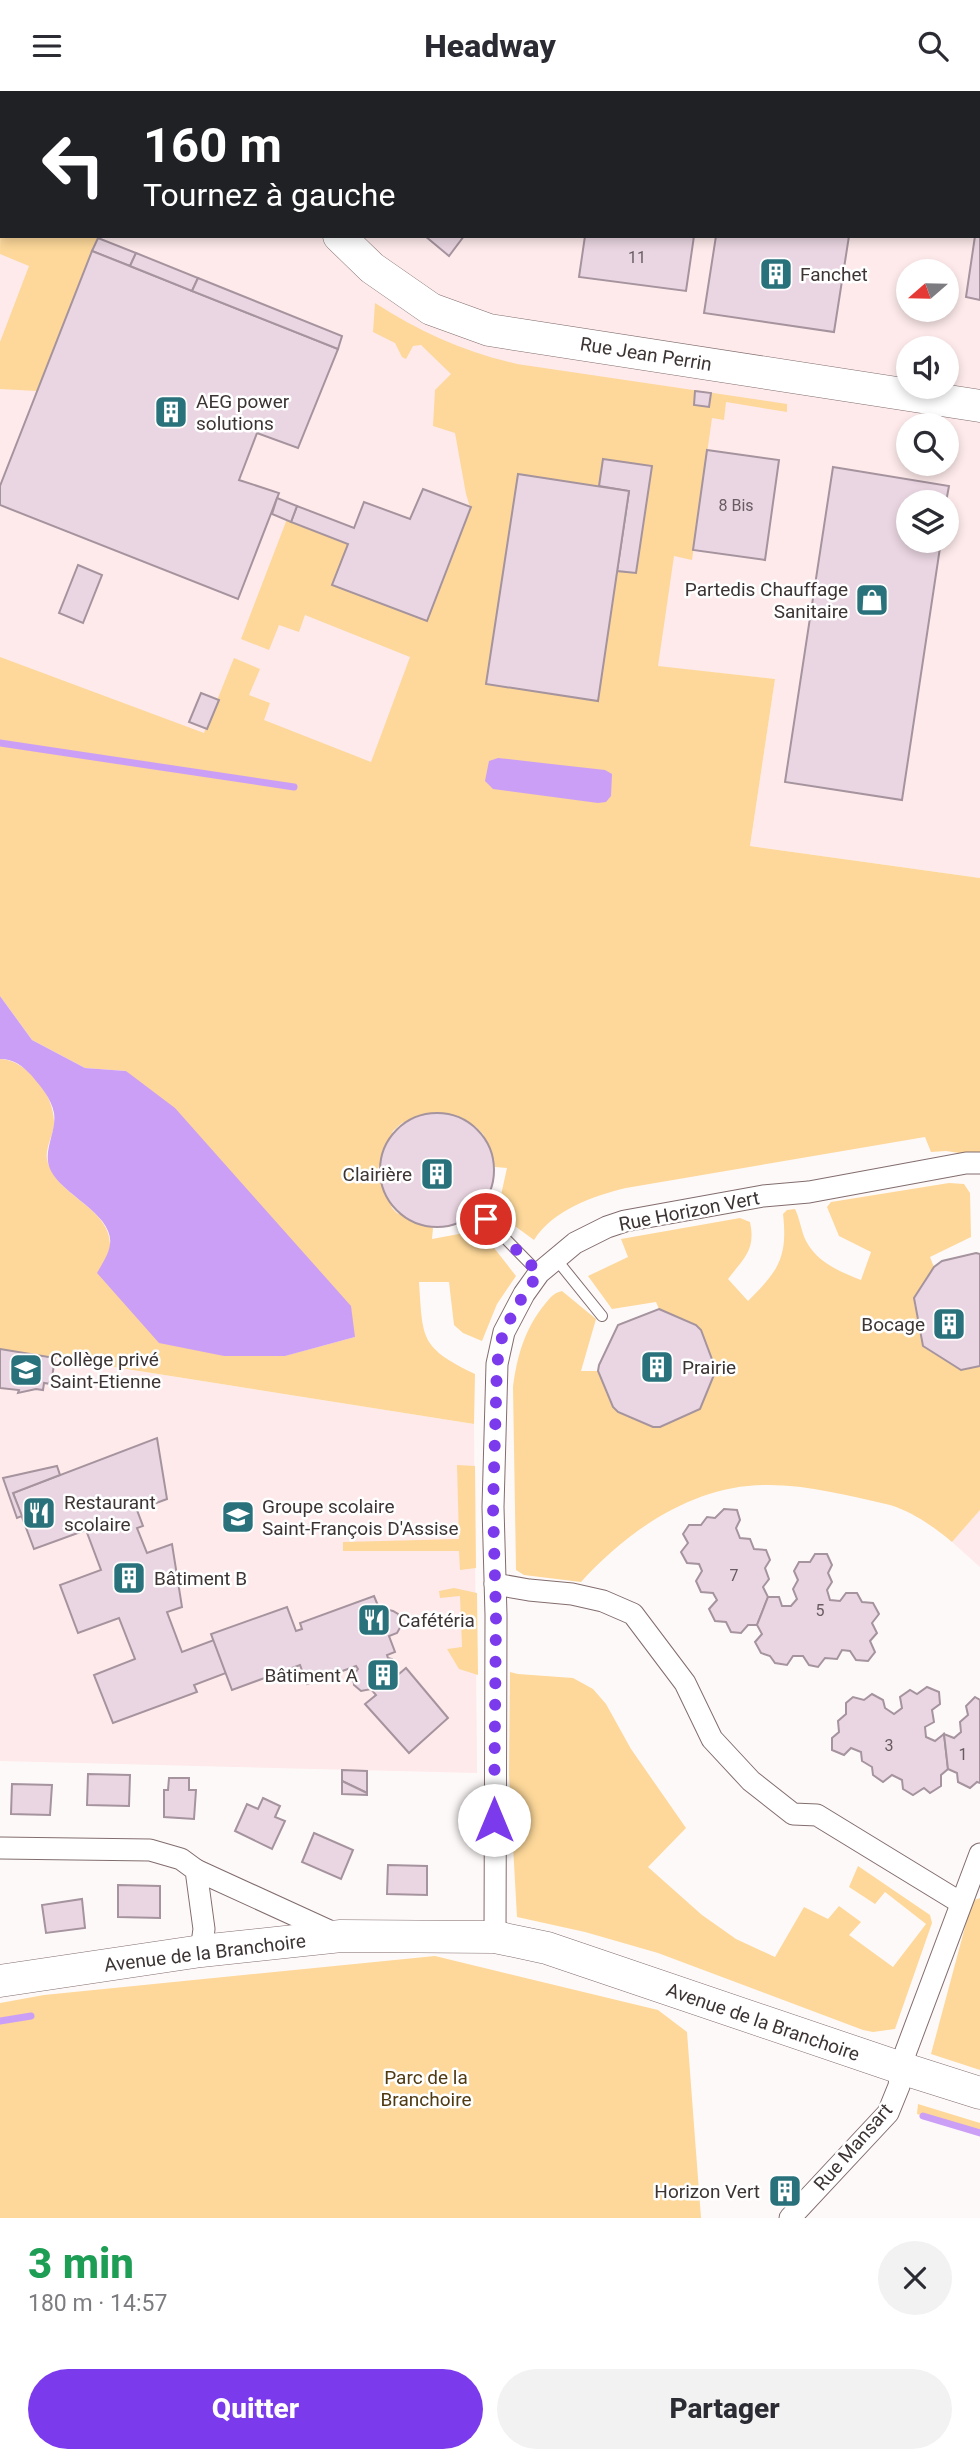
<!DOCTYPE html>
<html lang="fr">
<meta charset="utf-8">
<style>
body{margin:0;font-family:Roboto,sans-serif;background:#f2f2f3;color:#2b2b33;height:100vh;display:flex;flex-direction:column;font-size:26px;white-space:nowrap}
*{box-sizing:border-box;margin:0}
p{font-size:23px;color:#7c7c81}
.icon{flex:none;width:38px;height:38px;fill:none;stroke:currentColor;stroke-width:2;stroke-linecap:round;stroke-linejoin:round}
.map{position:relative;height:2127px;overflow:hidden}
.details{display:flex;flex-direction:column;background:#fff;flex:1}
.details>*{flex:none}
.hud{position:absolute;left:0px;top:0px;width:980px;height:147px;box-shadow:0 4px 10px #0003;background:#202124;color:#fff;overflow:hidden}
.needle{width:46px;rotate:250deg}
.buttons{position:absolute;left:896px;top:168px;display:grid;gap:14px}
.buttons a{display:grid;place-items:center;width:63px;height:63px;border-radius:50%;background:#fff;box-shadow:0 4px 10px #0003;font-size:35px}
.pin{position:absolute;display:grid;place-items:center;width:60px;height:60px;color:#fff;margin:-30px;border:4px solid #fff;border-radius:50%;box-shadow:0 2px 7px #0007}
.me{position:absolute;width:77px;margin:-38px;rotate:0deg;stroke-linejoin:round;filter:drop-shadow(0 0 5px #0008)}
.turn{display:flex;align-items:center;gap:24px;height:147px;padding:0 28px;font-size:32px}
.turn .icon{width:91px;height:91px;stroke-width:2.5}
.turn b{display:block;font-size:49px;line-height:60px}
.round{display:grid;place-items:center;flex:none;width:74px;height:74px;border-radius:37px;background:#f2f2f3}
.overview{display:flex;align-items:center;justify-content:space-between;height:119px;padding:0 28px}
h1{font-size:42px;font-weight:800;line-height:52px;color:#1e9e55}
.cta{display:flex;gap:14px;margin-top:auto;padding:14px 28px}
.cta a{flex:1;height:80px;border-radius:42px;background:#7c3aed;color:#fff;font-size:28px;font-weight:800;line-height:80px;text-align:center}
.cta a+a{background:#f2f2f3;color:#2b2b33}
header{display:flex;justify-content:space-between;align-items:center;height:91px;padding:0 28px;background:#fff;font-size:32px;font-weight:800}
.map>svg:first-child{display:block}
.built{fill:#feeaeb;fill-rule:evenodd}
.green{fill:#fdd89a}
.water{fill:#cc9ff6}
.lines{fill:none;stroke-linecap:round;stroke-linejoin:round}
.stream{stroke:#cc9ff6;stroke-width:7}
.building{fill:#ead6e2;stroke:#a5939e;stroke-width:2}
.lane-casing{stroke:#826d6e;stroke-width:12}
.street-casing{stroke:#826d6e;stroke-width:23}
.secondary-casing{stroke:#826d6e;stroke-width:33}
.lane{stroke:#fff;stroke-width:10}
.street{stroke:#fff;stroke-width:21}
.secondary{stroke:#fff;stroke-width:32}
.route{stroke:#7c3aed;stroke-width:12;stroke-dasharray:0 21.6}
.labels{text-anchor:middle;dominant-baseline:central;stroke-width:5;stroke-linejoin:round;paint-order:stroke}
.number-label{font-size:16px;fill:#685c60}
.poi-label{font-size:19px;fill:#3d3434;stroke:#fff;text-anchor:start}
.street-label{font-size:19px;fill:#3d3434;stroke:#fff}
.park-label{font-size:19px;fill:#503a11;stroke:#fff}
</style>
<header><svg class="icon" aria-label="menu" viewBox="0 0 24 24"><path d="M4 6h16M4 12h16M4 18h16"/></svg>Headway<svg class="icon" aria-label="search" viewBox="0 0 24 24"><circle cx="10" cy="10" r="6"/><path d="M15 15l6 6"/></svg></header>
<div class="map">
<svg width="980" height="2127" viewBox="0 0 980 2127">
<rect width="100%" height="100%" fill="#fef9f9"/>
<g class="built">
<path d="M0 0H980V787L750 755 775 588 651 575 626 736 0 641ZM2 2H978V145H2ZM908 180H947V219H908ZM908 257H947V296H908ZM908 334H947V373H908ZM908 411H947V450H908Z"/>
<path d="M0 1258 474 1333 477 1682 0 1670Z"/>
<path d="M980 1419V1476L952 1451Z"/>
</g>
<g class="green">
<path d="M2 30V145H98L37 300 0 298V251L29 175 0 163Z"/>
<path d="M375 212C420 241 464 261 517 273L787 313V321L726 311 724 329 712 327 692 469 674 465 658 575 775 588 750 755 980 787V1065L946 1060 931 1061 925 1046 626 1097C593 1105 553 1119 534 1149L497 1122 507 1077 495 1076 483 1043 476 1036 436 1021 402 1032 393 1040 378 1078 392 1117 397 1122 433 1137 432 1148 480 1139 516 1185 497 1213 482 1250 463 1242 454 1234 449 1191H419C423 1249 420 1256 475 1283L474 1333 0 1258V968C28 969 55 1005 54 1032 54 1043 45 1057 47 1068 55 1106 113 1116 110 1157L224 1265H284L355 1246 126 980 85 977 32 949 0 905V566L204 642 234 567 260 578 249 604 270 612 264 629 371 671 410 566 305 524 299 541 279 534 269 559 241 548 287 428 348 453 332 494 427 530 470 416 466 403 455 342 433 335 435 299 451 283 421 254 413 255 406 268 402 266 395 252 373 241Z"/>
<path d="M949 1092 964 1093 970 1102 971 1146 930 1166 934 1176 914 1207V1212L925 1257 960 1279 980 1275V1419L952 1451C934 1436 913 1421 890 1414 850 1405 809 1394 768 1394 695 1393 628 1439 581 1491L524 1484 516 1479 513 1296C517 1265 525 1237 545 1213 550 1207 553 1202 562 1200L596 1228 581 1280H598L613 1316 618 1321 653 1336H660L700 1318 716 1279 701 1239 696 1234 659 1218 656 1211 612 1218 588 1185 628 1166 621 1148 740 1127 750 1131C756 1159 744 1167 728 1188L748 1210C778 1180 788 1167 783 1123L787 1119 795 1118C800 1128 801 1140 806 1150 817 1171 840 1181 861 1189L871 1161 839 1145 827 1116 831 1111Z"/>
<path d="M457 1374 475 1375 476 1477 460 1479 459 1460H343V1451L459 1448Z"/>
<path d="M454 1497 477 1502 478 1584 459 1578 447 1558 462 1556 460 1505 440 1507 439 1500Z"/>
<path d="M510 1581 518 1583 573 1587 593 1598 606 1613 631 1658 686 1737 648 1776 702 1824 736 1848 775 1866 804 1816 828 1828 839 1815 861 1831 849 1844 893 1876 926 1833 885 1801 875 1813 849 1796 858 1775 930 1824 932 1832 895 1938 873 1941 863 1939 658 1862 585 1841 517 1826 509 1684Z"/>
<path d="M980 1807V1979L931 1963 972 1810Z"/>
<path d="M435 1865 658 1919 687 1941 701 2127H0V1912L44 1904Z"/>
<path d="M918 2013 980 2032V2044L917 2023Z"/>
</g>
<g class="water">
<path d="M498 667 605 679 612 683 611 705 606 711 598 712 493 698 485 690 489 670Z"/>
<path d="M0 905 32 949 85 977 126 980 175 1017 351 1215 355 1246 285 1265H224L159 1252 97 1182C102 1173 109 1163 110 1153 114 1124 63 1104 51 1080 41 1061 57 1042 54 1022 51 1007 41 996 32 985 23 975 14 968 0 968Z"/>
</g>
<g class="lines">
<g class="stream">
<path d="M0 652 294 696"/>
<path d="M0 1930 31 1925"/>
<path d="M923 2025 980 2042"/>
</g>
</g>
<g class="building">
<path d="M737 0H871L737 2Z"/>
<path d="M980 110V209L966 206 975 145H978Z"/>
<path d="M425 145H464L449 165Z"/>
<path d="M585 145H694L686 200 579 186Z"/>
<path d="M716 145H849L834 241 704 222Z"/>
<path d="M98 147 136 162 130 175 92 160Z"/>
<path d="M92 160 338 258 298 357 257 342 239 389 279 402 238 508 0 414V395Z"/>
<path d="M136 162 198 187 192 200 130 175Z"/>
<path d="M198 187 342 245 338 258 192 200Z"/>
<path d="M695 300 711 302 709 316 694 314Z"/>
<path d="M707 359 779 369 765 469 693 459Z"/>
<path d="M603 368 652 375 636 482 617 480 629 400 599 395Z"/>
<path d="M833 376 949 395 946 411H908V450H941L902 709 785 691Z"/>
<path d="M518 383 629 400 598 610 486 593Z"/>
<path d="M423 398 471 416 427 530 332 494 348 453 291 431 297 415 354 437 364 411 410 428Z"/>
<path d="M277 407 297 415 291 431 272 423Z"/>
<path d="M78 474 102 484 83 532 59 522Z"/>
<path d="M201 602 219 609 207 638 189 631Z"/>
<circle cx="437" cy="1079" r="57"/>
<path d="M976 1162 980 1163V1275L961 1279 923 1255 914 1207 934 1176 942 1170Z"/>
<path d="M659 1218 696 1234 701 1239 716 1279 700 1318 660 1336H653L618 1321 613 1316 598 1280 599 1274 618 1234Z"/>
<path d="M0 1258 55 1267 51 1293 44 1292 43 1299 36 1298 18 1302 19 1299 0 1297Z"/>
<path d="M157 1347 167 1408 137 1419 143 1435 137 1437 147 1462 172 1453 182 1516 167 1521 182 1561 214 1549 226 1582 194 1594 197 1601 113 1632 94 1584 135 1568 119 1527 78 1542 60 1494 101 1479 86 1439 34 1458 13 1402Z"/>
<path d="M57 1375 60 1384 13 1402 22 1425 17 1427 3 1387Z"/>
<path d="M724 1418 737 1419 740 1429 736 1437 740 1447 750 1448 754 1458 766 1459 770 1469 765 1477 769 1488 763 1496 768 1506 757 1534H748L741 1542 731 1541 726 1531 715 1530 709 1518 717 1509 713 1502 701 1501 696 1490 702 1480 699 1473 687 1472 681 1461 688 1452 683 1443 689 1434H701L707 1426 715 1427Z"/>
<path d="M815 1463H827L832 1474 828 1482 832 1491 827 1499 830 1509 840 1510 846 1502H857L862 1511 873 1512 879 1523 872 1532 877 1542 870 1550 875 1561 868 1570 856 1569 850 1560 842 1559 837 1568 825 1567 818 1576 809 1574 803 1565H793L787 1574 775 1572 770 1565 761 1562 755 1551 762 1543 757 1534 768 1506H779L782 1515H791L797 1508 793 1498 798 1489 794 1480 799 1471H810Z"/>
<path d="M374 1505 381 1522 389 1519 393 1520 398 1523 402 1533 397 1542 389 1545 395 1561 387 1564 388 1567 392 1568 399 1583 406 1577 448 1627 409 1662 365 1613 376 1604 371 1598 361 1600 354 1594 353 1585 358 1578 356 1575 307 1593 300 1574 232 1599 211 1543 287 1516 296 1540 302 1538 300 1532Z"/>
<path d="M927 1596 939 1601 940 1613 932 1619 934 1631 925 1636 926 1646 935 1650 944 1643 948 1678 941 1684V1695L930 1702 924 1697 913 1704 903 1698 902 1689 892 1684 883 1691 873 1684 872 1676 862 1670 861 1661 851 1657 844 1664 832 1659V1647L839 1641 838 1630 846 1623V1612L853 1606 864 1609 872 1603 883 1609 885 1617 894 1623 902 1617 900 1606 910 1599 917 1603Z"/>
<path d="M975 1606 980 1609V1692L977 1691 970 1697 958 1691 957 1682 948 1678 944 1643 954 1647 961 1641 960 1631 968 1624 966 1615Z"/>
<path d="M342 1679 367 1680V1702L342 1690Z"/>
<path d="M88 1683 130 1684 129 1715 87 1714Z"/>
<path d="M169 1687H189V1699H196L194 1728 164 1726V1699H168Z"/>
<path d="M342 1690 367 1702V1704L342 1703Z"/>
<path d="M12 1693 52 1694 50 1724 11 1723Z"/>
<path d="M263 1707 280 1715 275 1726 285 1730 272 1758 235 1740 247 1713 258 1718Z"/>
<path d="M314 1742 353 1759 341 1788 302 1771Z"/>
<path d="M388 1774 427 1775V1804L387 1803Z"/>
<path d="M118 1794 160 1795V1827L118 1826Z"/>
<path d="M82 1808 85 1837 46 1842 42 1814Z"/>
<path d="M787 2091 794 2096 783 2109 777 2103Z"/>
</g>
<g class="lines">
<defs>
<g id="lane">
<path d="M486 1128 539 1182"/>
<path d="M556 1168 602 1225"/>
</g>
<g id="street">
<path d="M495 1493 529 1499 572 1503 603 1510 633 1523 685 1592 712 1648 751 1690 793 1723 817 1724 961 1812"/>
<path d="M0 1757 150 1759 181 1768 196 1779 204 1838 201 1860"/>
<path d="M196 1779 336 1843"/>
<path d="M495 1846 496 1524 493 1416 497 1273 504 1241 524 1203 539 1182 575 1152 607 1136 625 1130 763 1105 809 1101 966 1072H980"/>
<path d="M790 2127 888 2022 899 1995 901 1977 906 1960 980 1763"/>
</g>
<g id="secondary">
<path d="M205 0 207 2"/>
<path d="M339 145 372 177 431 218 489 239 980 315"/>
<path d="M0 1890 201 1860 341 1845 495 1846 547 1857 901 1977 980 2002"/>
</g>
</defs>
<use href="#lane" class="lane-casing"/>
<use href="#street" class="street-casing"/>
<use href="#secondary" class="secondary-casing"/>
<use href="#lane" class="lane"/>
<use href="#street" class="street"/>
<use href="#secondary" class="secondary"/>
</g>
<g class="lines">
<path class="route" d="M486 1128 539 1182 524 1203 503 1241 497 1273 493 1416 496 1524 494 1729"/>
</g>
<defs>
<symbol id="building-square" viewBox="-11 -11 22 22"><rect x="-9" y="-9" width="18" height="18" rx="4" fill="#29717b" stroke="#fff"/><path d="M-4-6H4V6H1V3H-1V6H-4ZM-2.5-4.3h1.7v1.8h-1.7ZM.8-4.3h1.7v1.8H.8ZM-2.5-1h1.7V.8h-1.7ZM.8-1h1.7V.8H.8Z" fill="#fff"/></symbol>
<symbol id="shop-square" viewBox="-11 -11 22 22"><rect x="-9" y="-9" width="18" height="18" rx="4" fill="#29717b" stroke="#fff"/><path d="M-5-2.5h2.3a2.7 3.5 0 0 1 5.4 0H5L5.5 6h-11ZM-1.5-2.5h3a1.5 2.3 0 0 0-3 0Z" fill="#fff"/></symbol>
<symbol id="school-square" viewBox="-11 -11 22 22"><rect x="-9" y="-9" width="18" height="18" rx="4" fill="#29717b" stroke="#fff"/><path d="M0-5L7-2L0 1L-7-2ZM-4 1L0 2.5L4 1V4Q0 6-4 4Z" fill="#fff"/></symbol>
<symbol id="restaurant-square" viewBox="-11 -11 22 22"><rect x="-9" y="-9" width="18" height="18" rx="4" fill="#29717b" stroke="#fff"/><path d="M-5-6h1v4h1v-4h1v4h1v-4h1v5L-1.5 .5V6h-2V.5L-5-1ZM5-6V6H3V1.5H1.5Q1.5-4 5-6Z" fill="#fff"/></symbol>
</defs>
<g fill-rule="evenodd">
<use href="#building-square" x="757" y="164" width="38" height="38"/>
<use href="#building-square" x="152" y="302" width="38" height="38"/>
<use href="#shop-square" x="853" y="490" width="38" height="38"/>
<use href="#building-square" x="418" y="1064" width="38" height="38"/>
<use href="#building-square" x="930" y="1214" width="38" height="38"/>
<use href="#building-square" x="638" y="1257" width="38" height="38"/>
<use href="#school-square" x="7" y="1260" width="38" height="38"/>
<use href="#restaurant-square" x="20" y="1403" width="38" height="38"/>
<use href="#school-square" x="219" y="1407" width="38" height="38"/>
<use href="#building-square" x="110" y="1468" width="38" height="38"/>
<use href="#restaurant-square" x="355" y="1510" width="38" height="38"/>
<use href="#building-square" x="364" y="1565" width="38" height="38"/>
<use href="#building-square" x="766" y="2081" width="38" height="38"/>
</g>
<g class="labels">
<g class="number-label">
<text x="637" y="166">11</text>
<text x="736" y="414">8 Bis</text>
<text x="734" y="1484">7</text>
<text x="820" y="1519">5</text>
<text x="889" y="1654">3</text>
<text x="963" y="1663">1</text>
</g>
<g class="poi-label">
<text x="800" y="183">Fanchet</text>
<text x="196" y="310">AEG power<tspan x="196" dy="22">solutions</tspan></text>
<text x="848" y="498" text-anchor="end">Partedis Chauffage<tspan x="848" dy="22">Sanitaire</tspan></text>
<text x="412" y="1083" text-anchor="end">Clairière</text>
<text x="925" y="1233" text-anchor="end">Bocage</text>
<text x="50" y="1268">Collège privé<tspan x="50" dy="22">Saint-Etienne</tspan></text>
<text x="682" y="1276">Prairie</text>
<text x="64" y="1411">Restaurant<tspan x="64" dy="22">scolaire</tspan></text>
<text x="262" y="1415">Groupe scolaire<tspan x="262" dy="22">Saint-François D'Assise</tspan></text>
<text x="154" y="1487">Bâtiment B</text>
<text x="398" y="1529">Cafétéria</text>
<text x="358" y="1584" text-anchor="end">Bâtiment A</text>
<text x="760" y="2100" text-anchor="end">Horizon Vert</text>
</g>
<g class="street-label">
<text transform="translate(646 263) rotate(9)">Rue Jean Perrin</text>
<text transform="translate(689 1120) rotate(-11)">Rue Horizon Vert</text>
<text transform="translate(205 1862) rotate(-7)">Avenue de la Branchoire</text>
<text transform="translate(763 1931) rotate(19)">Avenue de la Branchoire</text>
<text transform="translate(853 2056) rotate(-49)">Rue Mansart</text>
</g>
<g class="park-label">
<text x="426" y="1986">Parc de la<tspan x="426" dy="22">Branchoire</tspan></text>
</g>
</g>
</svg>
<div class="buttons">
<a><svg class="needle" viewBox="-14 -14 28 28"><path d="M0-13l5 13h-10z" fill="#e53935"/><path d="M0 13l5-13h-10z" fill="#7c7c81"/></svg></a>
<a><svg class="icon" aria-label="sound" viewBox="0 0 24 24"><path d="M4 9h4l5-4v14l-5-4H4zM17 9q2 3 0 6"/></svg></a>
<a><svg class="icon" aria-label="search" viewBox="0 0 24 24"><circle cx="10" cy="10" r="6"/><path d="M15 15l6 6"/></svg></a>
<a><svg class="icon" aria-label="layers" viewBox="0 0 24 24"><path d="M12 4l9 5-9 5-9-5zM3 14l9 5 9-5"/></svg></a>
</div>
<div class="pin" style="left:486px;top:1128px;background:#d93025"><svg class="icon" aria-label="arrive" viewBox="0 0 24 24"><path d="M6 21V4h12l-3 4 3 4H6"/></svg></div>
<svg class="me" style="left:494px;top:1729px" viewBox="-20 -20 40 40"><circle r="19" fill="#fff"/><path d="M0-13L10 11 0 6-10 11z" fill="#7c3aed"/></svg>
<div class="hud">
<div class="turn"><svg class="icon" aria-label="left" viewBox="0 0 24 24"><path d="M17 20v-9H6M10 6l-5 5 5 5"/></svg><div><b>160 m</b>Tournez à gauche</div></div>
</div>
</div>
<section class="details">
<div class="overview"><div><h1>3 min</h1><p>180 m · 14:57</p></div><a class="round"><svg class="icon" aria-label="close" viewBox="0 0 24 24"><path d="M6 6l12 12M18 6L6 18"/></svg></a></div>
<div class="cta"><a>Quitter</a><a>Partager</a></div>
</section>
